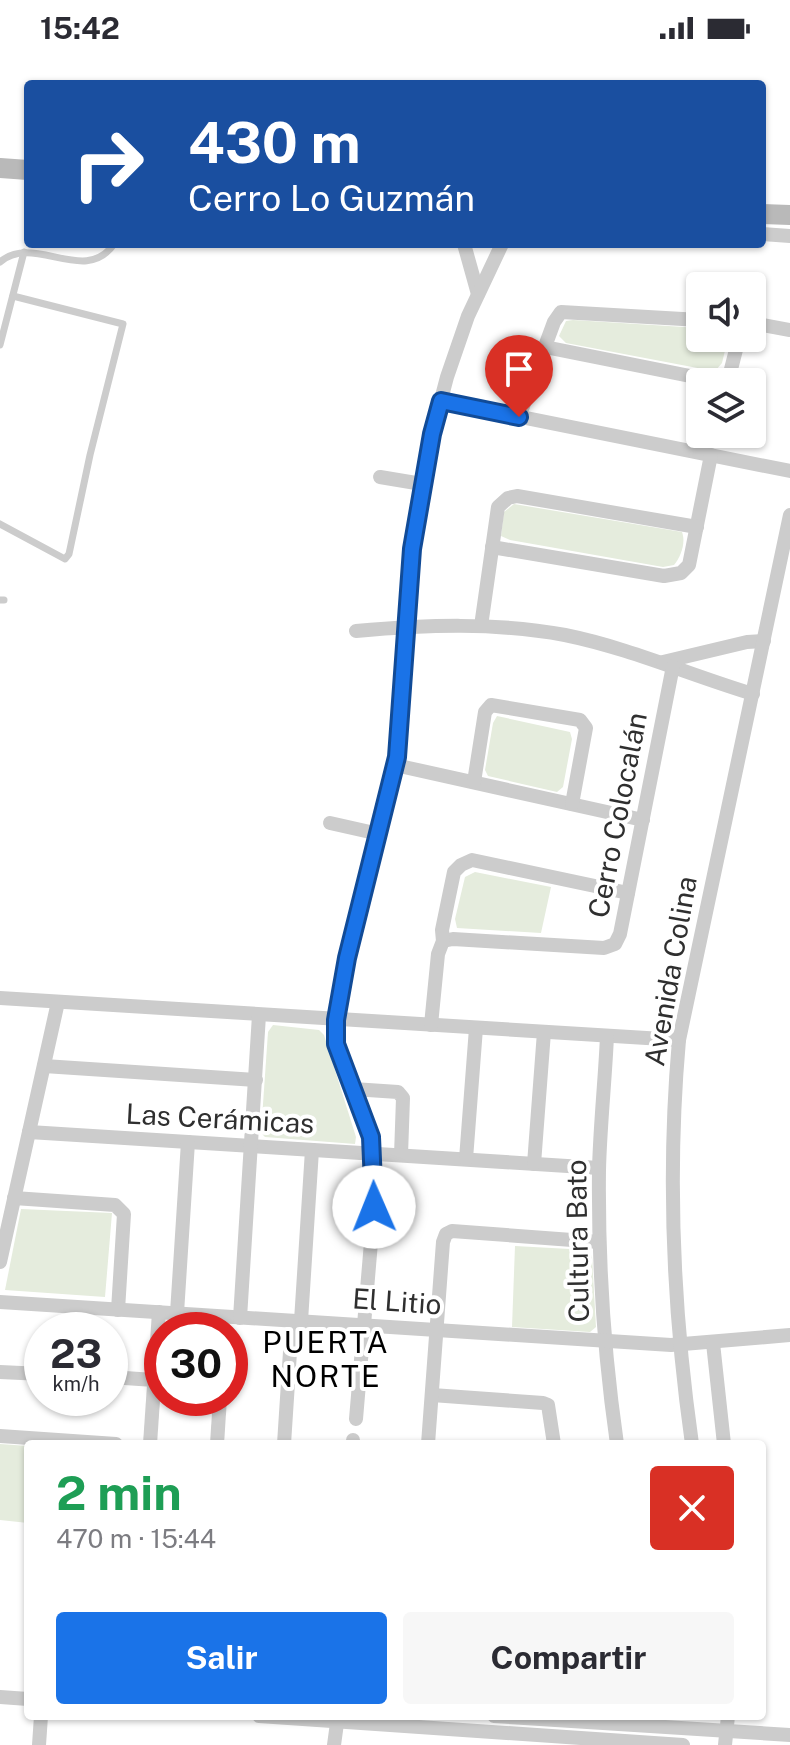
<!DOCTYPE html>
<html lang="es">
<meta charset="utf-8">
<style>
body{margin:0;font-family:"Public Sans",sans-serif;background:#f7f7f7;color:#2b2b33;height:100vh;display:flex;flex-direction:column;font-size:30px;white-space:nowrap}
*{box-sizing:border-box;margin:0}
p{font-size:26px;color:#7c7c81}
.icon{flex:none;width:44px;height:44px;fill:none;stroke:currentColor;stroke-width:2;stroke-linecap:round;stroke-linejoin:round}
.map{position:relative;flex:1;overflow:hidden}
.side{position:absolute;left:24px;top:1384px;width:742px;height:280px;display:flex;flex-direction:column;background:#fff;border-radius:8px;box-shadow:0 2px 6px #0004}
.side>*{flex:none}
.hud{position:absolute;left:24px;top:24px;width:742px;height:168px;border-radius:8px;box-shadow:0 2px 6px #0004;background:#1a4fa0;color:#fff;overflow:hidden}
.buttons{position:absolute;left:686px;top:216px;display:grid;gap:16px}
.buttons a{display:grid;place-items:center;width:80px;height:80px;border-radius:8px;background:#fff;box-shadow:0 2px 6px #0004;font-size:40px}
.speed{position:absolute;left:24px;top:1256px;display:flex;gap:16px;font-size:40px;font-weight:700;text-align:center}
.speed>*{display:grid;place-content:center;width:104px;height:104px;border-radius:50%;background:#fff;box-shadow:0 2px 6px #0004;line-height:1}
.speed small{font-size:20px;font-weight:400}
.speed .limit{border:12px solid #d22;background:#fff;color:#111}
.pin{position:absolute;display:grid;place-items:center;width:68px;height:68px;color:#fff;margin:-82px -34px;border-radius:50% 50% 50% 0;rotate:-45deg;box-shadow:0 0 8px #0007}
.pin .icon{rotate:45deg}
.me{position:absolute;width:88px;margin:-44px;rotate:359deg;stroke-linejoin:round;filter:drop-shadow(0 0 6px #0008)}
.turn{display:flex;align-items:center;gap:28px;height:168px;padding:0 32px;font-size:36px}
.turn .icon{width:104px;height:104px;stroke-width:2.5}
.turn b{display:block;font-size:56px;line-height:68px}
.round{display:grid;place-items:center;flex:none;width:84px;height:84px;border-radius:8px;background:#f7f7f7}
.head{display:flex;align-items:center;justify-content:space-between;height:136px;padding:0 32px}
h1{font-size:48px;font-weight:700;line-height:60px;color:#1e9e55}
.button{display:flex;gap:16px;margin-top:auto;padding:16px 32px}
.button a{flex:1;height:92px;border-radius:8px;background:#1a73e8;color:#fff;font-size:32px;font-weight:700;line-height:92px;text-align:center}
.button a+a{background:#f7f7f7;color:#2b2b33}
.status{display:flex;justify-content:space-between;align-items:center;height:56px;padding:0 40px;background:#fff;direction:ltr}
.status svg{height:22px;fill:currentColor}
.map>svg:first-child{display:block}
.green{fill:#e5ecdd}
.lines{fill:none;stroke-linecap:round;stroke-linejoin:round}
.lane{stroke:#ccc;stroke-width:7}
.street{stroke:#ccc;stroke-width:14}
.secondary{stroke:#b9b9b9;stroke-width:20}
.route-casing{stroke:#114b97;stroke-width:20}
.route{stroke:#1a73e8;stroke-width:14}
.labels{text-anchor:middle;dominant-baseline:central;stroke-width:8;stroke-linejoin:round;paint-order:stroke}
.street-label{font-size:28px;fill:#2f2f2f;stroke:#fff}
.neighbourhood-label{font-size:30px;letter-spacing:2px;fill:#000;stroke:#fff}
</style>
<div class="status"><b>15:42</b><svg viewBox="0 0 49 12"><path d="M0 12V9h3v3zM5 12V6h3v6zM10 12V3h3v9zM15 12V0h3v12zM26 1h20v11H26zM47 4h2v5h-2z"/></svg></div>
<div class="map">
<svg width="790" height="1689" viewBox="0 0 790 1689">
<rect width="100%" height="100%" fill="#fff"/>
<g class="green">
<path d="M573 264 700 272V282H728L722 307 716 314H708L566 287 559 280 566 265Z"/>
<path d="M514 448 682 476C686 487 681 500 674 509L663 511 510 484 501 480 504 456Z"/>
<path d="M497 660 570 676 572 683 563 731 557 736 488 720 485 714 493 667Z"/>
<path d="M475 816 551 831 541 877 457 872 455 863 465 821Z"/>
<path d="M273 969 319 974 324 979 356 1081 355 1088 265 1081 261 1077 268 976Z"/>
<path d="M21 1153 112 1157 105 1241 5 1234Z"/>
<path d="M515 1190 588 1194 592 1200 596 1271 590 1276 512 1271Z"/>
<path d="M0 1388 28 1390V1467L0 1464Z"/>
</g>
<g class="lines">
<g class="lane">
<path d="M0 206C34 177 85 230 114 188"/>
<path d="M0 289 24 196"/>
<path d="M0 468 65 503 69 498 90 399 123 268 13 240"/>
<path d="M0 544H4"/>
</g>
<g class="street">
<path d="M762 178 790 180"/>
<path d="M464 188 478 238"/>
<path d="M752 267 790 274"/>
<path d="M545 291 715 325 729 321 739 282"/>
<path d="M441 345 790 415"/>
<path d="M519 361 554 266 561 256 700 264"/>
<path d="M380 421 422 428"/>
<path d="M492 491 664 520 681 517 689 509 711 399"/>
<path d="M481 570 498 451 508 442 517 440 697 471"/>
<path d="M356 575C426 569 495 566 565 579 629 592 690 619 753 638"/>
<path d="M663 606 747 586 764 585"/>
<path d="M395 709 643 764"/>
<path d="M474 726 485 656 491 649 580 664 586 672 572 748"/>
<path d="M330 767 379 778"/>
<path d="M443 885 453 883 604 892 615 888 620 878 673 610"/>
<path d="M0 942 679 984"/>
<path d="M431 969 438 898 443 885 442 874 454 816 461 809 472 804 628 837"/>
<path d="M607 980C605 1025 600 1070 599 1114 598 1205 604 1298 617 1388"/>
<path d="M44 1010 256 1024"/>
<path d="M353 1033 398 1036 403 1042 401 1099"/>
<path d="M29 1076 599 1112"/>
<path d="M466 1103 476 972"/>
<path d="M534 1108 544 976"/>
<path d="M14 1142 115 1149 124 1158 118 1254"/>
<path d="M0 1206 58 946"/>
<path d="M0 1246 671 1289 790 1279"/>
<path d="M177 1257 188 1086"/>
<path d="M240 1262 259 959"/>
<path d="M301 1265 312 1094"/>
<path d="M713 1287 724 1388"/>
<path d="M0 1316 42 1318"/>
<path d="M110 1321 154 1324"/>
<path d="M432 1339 543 1347 548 1349 554 1388"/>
<path d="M356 1363 374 1151 373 1097 371 1081 336 988V964L347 902 397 701 412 493 432 378 447 321 468 260 502 188"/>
<path d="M0 1380 116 1388"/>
<path d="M150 1388 159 1256"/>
<path d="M217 1388 220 1342"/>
<path d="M284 1388 292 1265"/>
<path d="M353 1388V1384"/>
<path d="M428 1388 443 1186 446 1178 452 1175 599 1186"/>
<path d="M692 1388C673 1254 667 1119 679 984L790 459"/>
<path d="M0 1641 28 1643"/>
<path d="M259 1660 683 1689"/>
<path d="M494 1660 790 1679"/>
<path d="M39 1689 41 1660"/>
<path d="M334 1689 338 1660"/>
<path d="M725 1689 728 1660"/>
</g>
<g class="secondary">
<path d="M0 112 28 114"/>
<path d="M762 158 790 159"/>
</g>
</g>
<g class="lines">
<defs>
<path id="route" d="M374 1151 371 1081 336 988V964L347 902 397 701 412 493 432 378 441 345 519 361"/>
</defs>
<use href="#route" class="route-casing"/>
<use href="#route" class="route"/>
</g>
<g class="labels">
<g class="street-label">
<text transform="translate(617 759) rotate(-79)">Cerro Colocalán</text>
<text transform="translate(670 915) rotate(-80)">Avenida Colina</text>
<text transform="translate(220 1062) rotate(3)">Las Cerámicas</text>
<text transform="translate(577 1185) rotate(-91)">Cultura Bato</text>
<text transform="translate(397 1245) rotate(4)">El Litio</text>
</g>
<g class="neighbourhood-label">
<text x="326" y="1286">PUERTA<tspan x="326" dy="34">NORTE</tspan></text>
</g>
</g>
</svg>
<div class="buttons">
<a><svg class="icon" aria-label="sound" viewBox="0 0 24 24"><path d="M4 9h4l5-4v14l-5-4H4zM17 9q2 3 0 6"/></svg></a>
<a><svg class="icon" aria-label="layers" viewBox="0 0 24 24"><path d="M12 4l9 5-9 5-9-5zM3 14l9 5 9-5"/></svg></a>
</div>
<div class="speed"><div>23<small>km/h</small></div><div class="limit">30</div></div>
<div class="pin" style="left:519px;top:361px;background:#d93025"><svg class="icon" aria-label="arrive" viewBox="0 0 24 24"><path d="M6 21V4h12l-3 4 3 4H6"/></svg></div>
<svg class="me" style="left:374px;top:1151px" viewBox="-20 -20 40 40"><circle r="19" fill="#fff"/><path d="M0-13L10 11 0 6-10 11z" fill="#1a73e8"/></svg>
<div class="hud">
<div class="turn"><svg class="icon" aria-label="right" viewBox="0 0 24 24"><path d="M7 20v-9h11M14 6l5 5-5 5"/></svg><div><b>430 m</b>Cerro Lo Guzmán</div></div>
</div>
<section class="side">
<div class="head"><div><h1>2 min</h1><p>470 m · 15:44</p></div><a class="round" style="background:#d93025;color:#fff"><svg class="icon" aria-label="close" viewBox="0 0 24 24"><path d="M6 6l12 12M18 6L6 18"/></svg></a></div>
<div class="button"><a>Salir</a><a>Compartir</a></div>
</section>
</div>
